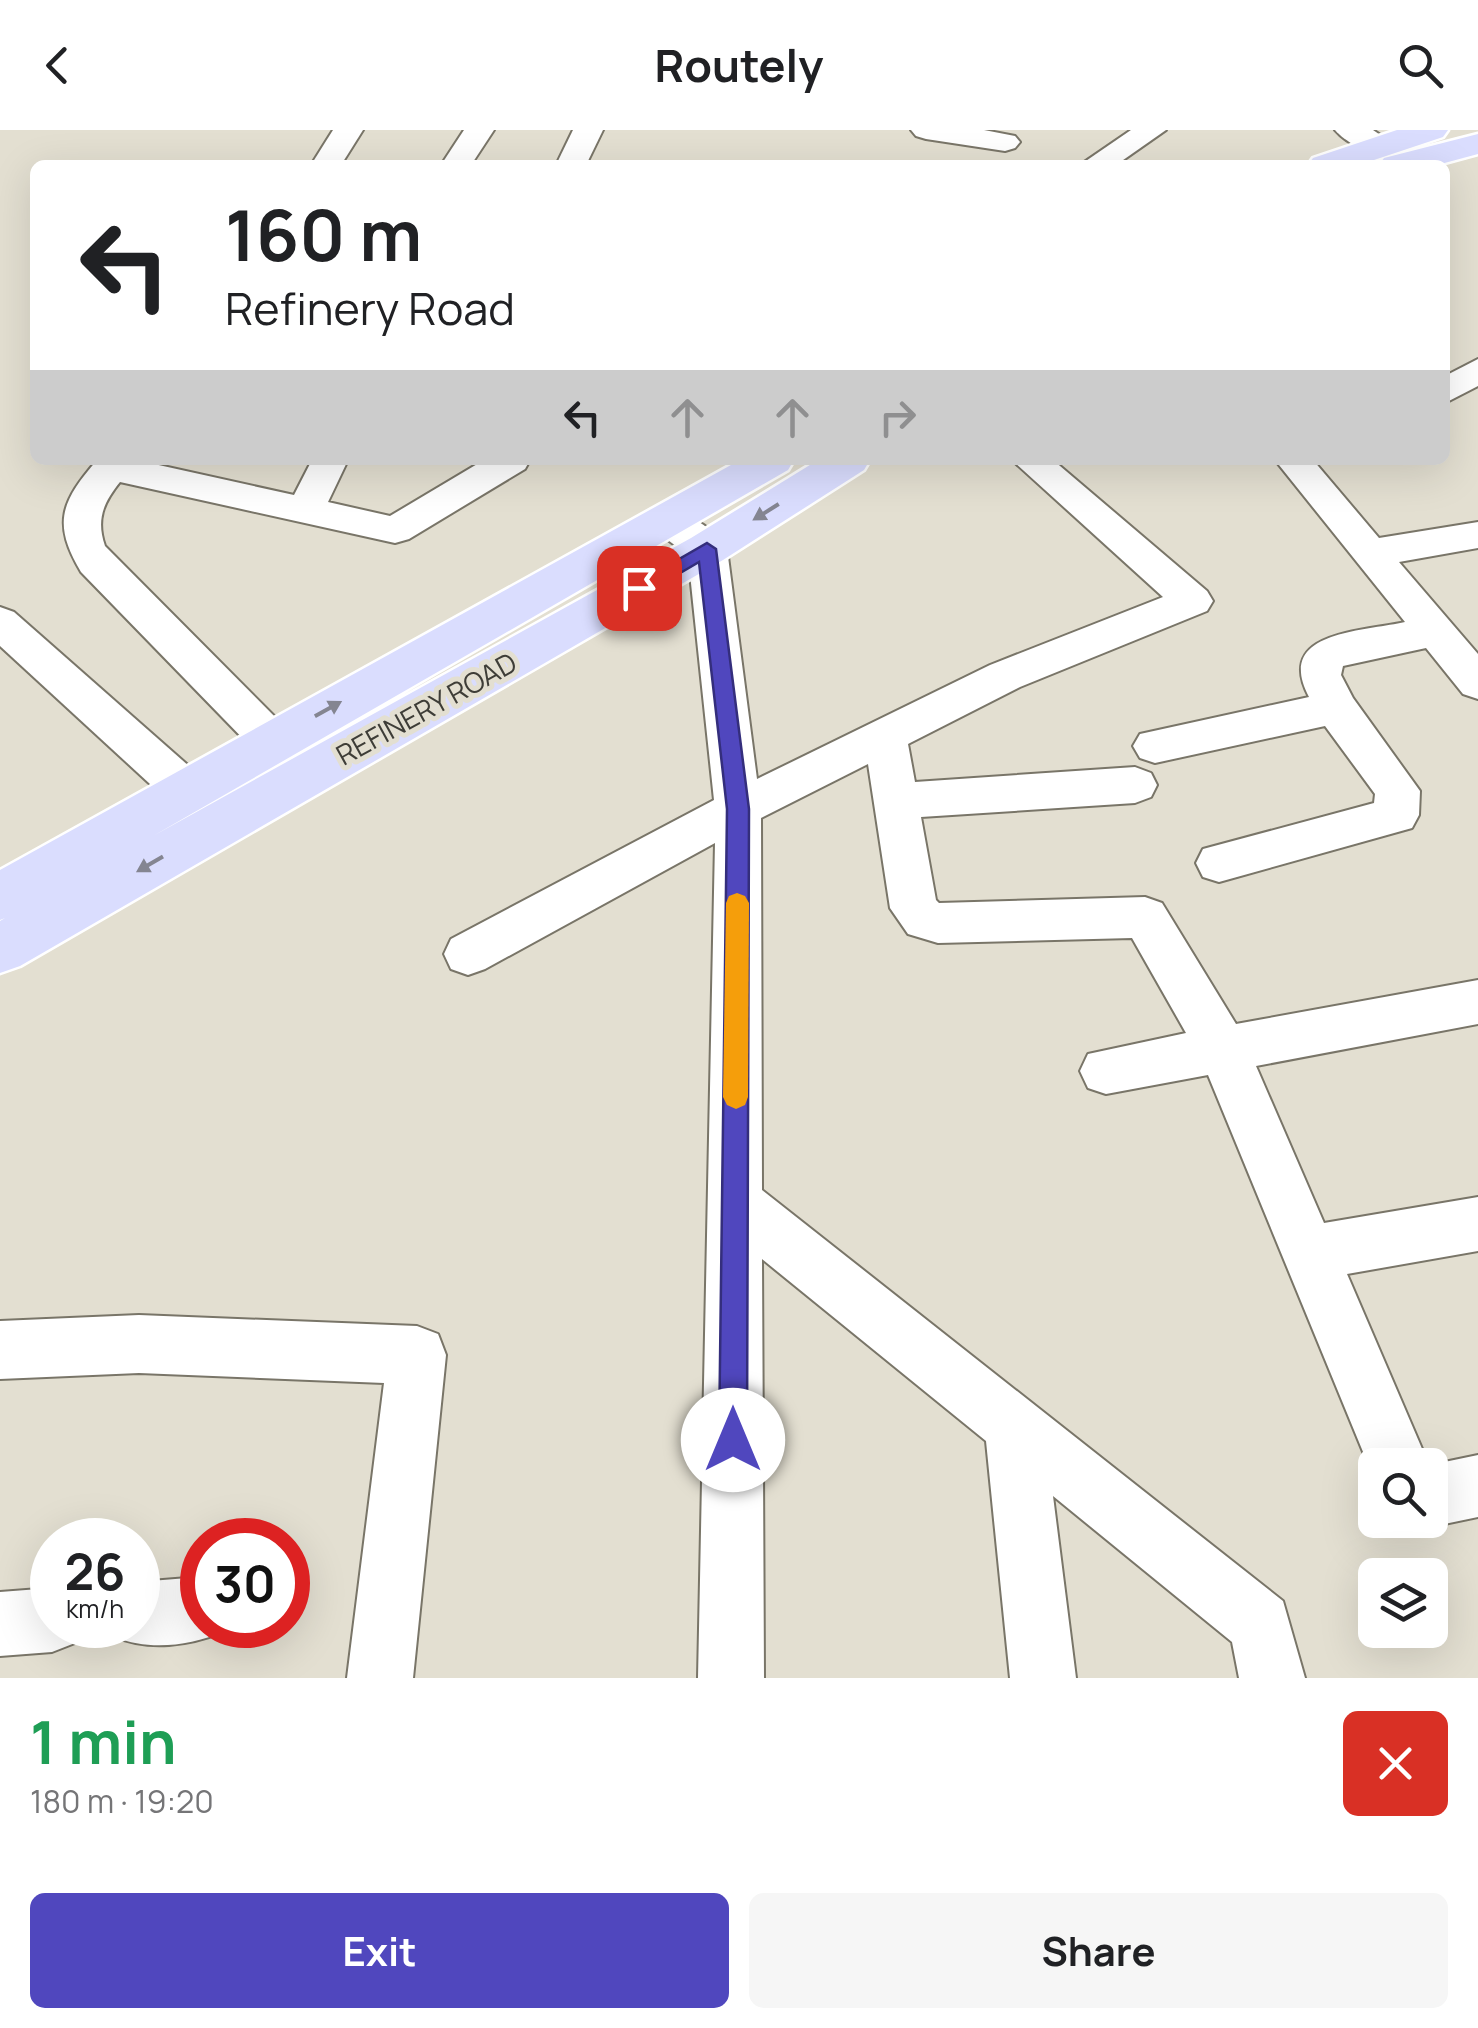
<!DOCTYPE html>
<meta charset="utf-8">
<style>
body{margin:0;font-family:Manrope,sans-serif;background:#f6f6f6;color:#202124;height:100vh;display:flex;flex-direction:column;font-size:38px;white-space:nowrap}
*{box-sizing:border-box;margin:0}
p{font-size:32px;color:#757577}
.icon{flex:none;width:55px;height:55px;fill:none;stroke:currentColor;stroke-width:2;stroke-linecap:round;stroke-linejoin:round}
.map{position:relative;height:1548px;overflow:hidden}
.sheet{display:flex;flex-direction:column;background:#fff;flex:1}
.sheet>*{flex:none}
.hud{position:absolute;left:30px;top:30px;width:1420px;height:305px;border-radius:15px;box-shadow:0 10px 40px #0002;background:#fff;color:#202124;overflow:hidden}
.fabs{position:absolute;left:1358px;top:1318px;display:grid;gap:20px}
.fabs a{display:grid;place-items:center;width:90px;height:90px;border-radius:15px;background:#fff;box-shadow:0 10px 40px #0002;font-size:50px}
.speed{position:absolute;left:30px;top:1388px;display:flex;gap:20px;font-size:50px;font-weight:700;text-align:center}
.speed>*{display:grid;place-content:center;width:130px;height:130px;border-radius:50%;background:#fff;box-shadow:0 10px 40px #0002;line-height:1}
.speed small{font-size:25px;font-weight:400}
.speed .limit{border:15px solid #d22;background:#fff;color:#111}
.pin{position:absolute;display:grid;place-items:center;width:85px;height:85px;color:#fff;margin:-42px;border-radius:20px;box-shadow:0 5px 15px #0006}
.me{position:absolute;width:110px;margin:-55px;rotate:0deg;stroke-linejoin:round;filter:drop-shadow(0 0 8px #0008)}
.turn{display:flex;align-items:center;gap:35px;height:210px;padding:0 30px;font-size:45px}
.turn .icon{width:130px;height:130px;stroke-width:2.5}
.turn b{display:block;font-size:70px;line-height:85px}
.lanes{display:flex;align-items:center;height:95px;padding:0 30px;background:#0003;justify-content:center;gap:50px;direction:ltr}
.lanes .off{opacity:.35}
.round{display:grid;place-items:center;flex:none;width:105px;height:105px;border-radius:15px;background:#f6f6f6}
.head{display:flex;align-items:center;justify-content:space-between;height:170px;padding:0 30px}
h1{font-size:60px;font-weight:700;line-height:75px;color:#1e9e55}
.action{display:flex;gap:20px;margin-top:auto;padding:20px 30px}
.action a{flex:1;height:115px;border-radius:15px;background:#5047be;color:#fff;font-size:40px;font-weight:700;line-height:115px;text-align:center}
.action a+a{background:#f6f6f6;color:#202124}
header{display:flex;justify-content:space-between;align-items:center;height:130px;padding:0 30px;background:#fff;font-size:45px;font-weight:700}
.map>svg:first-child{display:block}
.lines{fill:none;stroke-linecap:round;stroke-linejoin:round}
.minor-casing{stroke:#797568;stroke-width:4}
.primary-casing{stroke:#fff;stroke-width:5}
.minor{fill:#fff;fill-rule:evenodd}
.primary{fill:#daddfe;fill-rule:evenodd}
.oneway{fill:#848591}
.route{fill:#5047be;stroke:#342e7c;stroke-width:2.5}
.slow{fill:#f59e0b}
.labels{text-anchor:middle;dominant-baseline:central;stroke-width:10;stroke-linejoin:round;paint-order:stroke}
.street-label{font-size:28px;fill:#3e3d37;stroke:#e3dfd1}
</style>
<header><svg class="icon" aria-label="back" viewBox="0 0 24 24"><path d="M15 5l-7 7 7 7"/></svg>Routely<svg class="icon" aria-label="search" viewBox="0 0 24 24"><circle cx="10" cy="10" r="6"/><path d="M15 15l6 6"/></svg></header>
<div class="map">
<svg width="1478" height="1548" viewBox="0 0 1478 1548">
<rect width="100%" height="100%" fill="#e3dfd1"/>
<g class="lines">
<defs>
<g id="minor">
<path d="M333 0H363L341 35H311Z"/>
<path d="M464 0H494L471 35H441Z"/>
<path d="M573 0H603L586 35H556Z"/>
<path d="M911 0H984L1015 6 1020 12 1015 18 1005 21 926 9 916 6Z"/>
<path d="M1131 0H1166L1116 35H1080Z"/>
<path d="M1335 0H1373L1395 15 1390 21C1372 26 1347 14 1335 0Z"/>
<path d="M1478 229V256L1445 273V246Z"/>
<path d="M97 330H136L294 365 312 330H348L328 372 390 386 484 330H530L525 339 409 409 395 413 120 352C103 373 96 390 105 416L286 598 319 647 313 659 297 664 281 659 256 622 81 442C52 393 61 372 97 330Z"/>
<path d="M1012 330H1053L1207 461 1213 471 1207 481 1020 557 908 614 915 652 1135 637 1151 643 1157 655 1151 667 1135 673 921 687 936 770 939 773 1145 767 1162 773 1236 894 1478 850V894L1256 936 1324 1093 1478 1067V1121L1347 1144 1429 1335H1375V1351L1208 945 1106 964 1088 958 1080 941 1088 924 1186 903 1132 808 938 813 908 804 890 778 868 634 761 688 762 1060 1283 1471 1305 1548H1239L1232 1512 1053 1366 1076 1548H1010L986 1311 762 1129 764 1548H698L715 713 485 839 468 845 451 839 444 824 451 809 714 670 688 425 653 399 648 390 653 381C679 374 713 397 727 419L757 649 990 535 1163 467Z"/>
<path d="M1275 330H1313L1379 408 1478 392V418L1399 432 1478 524V569L1463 564 1426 518 1343 536 1341 545 1353 568 1420 661 1419 685 1412 698 1219 752 1203 747 1196 733 1203 719 1374 673 1375 664 1325 596 1155 633 1140 628 1133 616 1140 604 1309 567C1274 501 1361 502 1405 492Z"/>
<path d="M0 477 14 482 232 674 239 687 232 700 216 705 200 700 0 516Z"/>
<path d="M139 1185 417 1196 438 1204 446 1225 413 1548H347L384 1253 139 1243 0 1249V1191Z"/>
<path d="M1478 1325V1387L1430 1397 1414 1390H1430V1335Z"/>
<path d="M200 1447 202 1495H226L223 1502C189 1516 149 1521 115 1507L110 1495H138V1452Z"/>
<path d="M52 1458V1495H82L75 1513 52 1522 0 1526V1462Z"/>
</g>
<g id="primary">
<path d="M1397 0H1448L1443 7 1359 35H1308L1313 28Z"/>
<path d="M1478 4V24L1437 35H1379L1384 28Z"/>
<path d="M740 330H794L788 340 153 706 691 408 818 330H870L864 340 723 430 20 836 0 843V791L5 788 0 790V740Z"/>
</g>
</defs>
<use href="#minor" class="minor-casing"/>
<use href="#primary" class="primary-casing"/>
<use href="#minor" class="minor"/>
<use href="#primary" class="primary"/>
</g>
<defs><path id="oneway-solid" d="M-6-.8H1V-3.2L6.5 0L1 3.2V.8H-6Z" transform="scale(2.5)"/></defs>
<g class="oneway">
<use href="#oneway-solid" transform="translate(766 382) rotate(148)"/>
<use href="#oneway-solid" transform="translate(328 579) rotate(-29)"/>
<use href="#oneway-solid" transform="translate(150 734) rotate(150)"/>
</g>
<path class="route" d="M707 413 716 419 749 679 747 1310 743 1320 733 1324 723 1320 719 1310 727 679 699 432 646 463H632L629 458Z"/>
<path class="slow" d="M737 763 745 766 749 773 748 967 745 975 736 979 727 975 723 967 726 773 729 766Z"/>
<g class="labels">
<g class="street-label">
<text transform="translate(426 578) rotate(-29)">REFINERY ROAD</text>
</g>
</g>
</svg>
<div class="fabs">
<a><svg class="icon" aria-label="search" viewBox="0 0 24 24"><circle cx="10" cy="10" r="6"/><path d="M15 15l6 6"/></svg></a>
<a><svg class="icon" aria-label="layers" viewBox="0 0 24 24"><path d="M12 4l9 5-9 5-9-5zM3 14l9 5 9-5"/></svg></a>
</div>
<div class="speed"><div>26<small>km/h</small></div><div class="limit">30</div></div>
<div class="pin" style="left:639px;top:458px;background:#d93025"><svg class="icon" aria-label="arrive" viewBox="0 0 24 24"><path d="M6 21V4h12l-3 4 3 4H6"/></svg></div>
<svg class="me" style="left:733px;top:1310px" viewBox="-20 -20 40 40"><circle r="19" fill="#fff"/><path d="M0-13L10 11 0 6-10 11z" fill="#5047be"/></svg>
<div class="hud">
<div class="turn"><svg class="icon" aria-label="left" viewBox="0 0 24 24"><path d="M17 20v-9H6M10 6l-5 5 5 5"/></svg><div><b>160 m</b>Refinery Road</div></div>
<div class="lanes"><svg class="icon" aria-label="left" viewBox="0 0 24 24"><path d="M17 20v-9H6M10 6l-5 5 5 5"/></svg><svg class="icon off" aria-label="ahead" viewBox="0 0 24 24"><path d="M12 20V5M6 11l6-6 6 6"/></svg><svg class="icon off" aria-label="ahead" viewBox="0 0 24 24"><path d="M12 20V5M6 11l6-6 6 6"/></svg><svg class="icon off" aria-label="right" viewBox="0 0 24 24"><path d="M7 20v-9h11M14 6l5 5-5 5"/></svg></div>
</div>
</div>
<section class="sheet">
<div class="head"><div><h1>1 min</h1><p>180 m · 19:20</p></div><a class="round" style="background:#d93025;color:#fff"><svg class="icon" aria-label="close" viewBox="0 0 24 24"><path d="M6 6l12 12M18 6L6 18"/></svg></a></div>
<div class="action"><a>Exit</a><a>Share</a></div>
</section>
